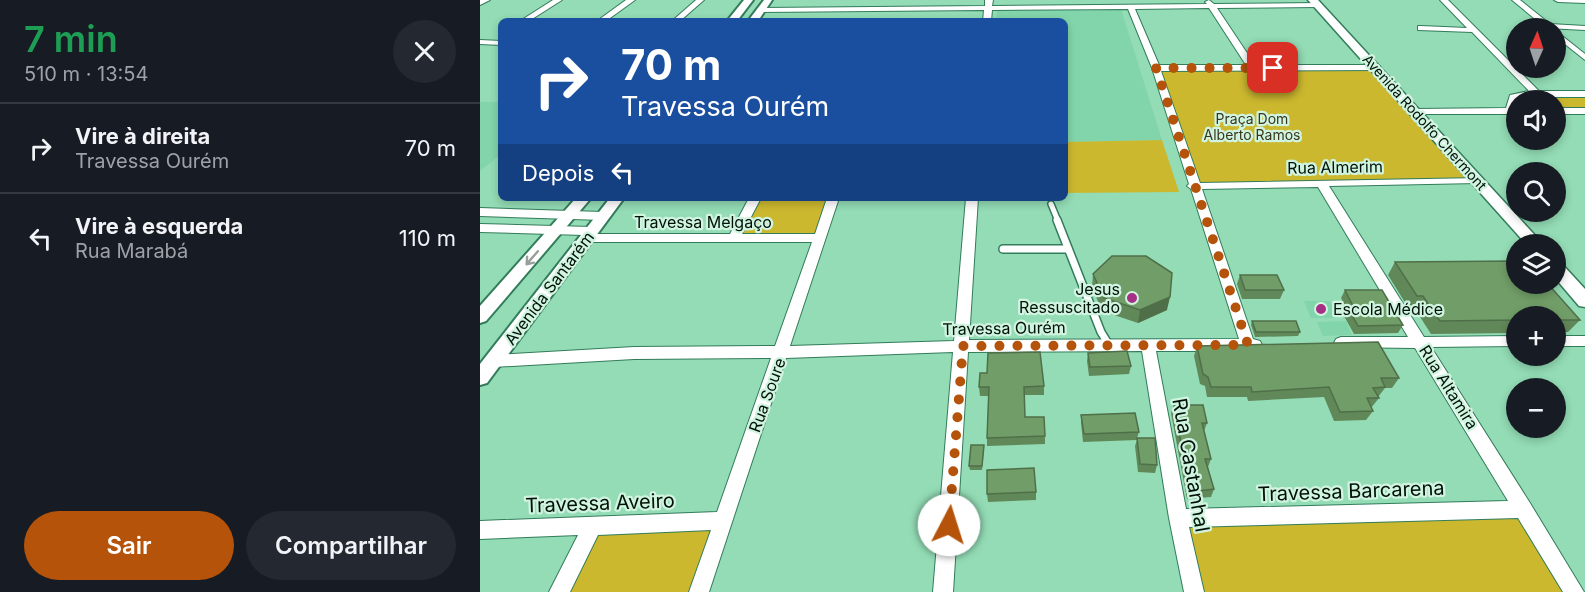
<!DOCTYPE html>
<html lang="pt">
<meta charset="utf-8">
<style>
body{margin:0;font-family:Inter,sans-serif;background:#242831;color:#f1f3f6;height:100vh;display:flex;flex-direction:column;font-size:22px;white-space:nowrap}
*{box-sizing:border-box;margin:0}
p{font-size:20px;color:#9ea1a6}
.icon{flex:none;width:33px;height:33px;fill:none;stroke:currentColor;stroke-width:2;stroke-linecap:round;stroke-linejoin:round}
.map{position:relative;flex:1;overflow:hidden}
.panel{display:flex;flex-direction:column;background:#171b24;width:480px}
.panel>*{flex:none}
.guide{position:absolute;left:18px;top:18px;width:570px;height:183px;border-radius:9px;box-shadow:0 3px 9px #0003;background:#1a4fa0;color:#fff;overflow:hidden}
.needle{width:39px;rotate:3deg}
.fabs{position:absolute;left:1026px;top:18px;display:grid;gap:12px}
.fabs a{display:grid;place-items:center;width:60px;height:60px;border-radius:50%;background:#171b24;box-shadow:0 3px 9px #0003;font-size:30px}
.pin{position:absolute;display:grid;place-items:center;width:51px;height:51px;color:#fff;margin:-26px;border-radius:12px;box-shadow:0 3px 9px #0006}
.me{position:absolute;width:66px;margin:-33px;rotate:5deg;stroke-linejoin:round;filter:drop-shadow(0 0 4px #0008)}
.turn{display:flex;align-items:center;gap:21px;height:126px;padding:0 24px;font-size:27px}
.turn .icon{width:78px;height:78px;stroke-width:2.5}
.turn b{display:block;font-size:42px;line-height:51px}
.then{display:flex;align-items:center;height:57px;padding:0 24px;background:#0003;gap:12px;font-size:22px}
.round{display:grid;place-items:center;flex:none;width:63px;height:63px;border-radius:32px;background:#242831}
.head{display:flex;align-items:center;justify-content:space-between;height:102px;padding:0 24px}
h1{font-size:36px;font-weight:600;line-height:45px;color:#1e9e55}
.button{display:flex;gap:12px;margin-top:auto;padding:12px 24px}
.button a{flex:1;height:69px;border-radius:36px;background:#b45309;color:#fff;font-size:24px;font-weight:600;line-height:69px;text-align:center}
.button a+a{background:#242831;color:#f1f3f6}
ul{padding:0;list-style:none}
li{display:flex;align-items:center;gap:18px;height:90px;padding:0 24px;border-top:2px solid #363941}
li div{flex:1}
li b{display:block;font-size:22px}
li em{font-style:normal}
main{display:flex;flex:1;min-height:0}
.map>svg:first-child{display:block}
.built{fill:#82d5aa}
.green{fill:#ccb82f}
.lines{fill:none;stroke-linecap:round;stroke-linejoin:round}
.service-far1-casing{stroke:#327c5a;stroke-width:8}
.service-casing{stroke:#327c5a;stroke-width:10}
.minor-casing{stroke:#327c5a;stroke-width:2}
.tertiary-casing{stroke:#327c5a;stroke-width:4}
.secondary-casing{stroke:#327c5a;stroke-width:3}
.service-far1{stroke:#fff;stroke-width:5}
.service{stroke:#fff;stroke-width:7}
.minor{fill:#fff;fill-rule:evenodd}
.tertiary{fill:#fff;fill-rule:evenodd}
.secondary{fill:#fff;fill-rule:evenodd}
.wall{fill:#618859}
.shaded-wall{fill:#4f6f49}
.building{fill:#719e68;stroke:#4f6f49;stroke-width:1.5}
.oneway{stroke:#99a09c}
.route{stroke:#b45309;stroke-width:10;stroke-dasharray:0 18}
.poi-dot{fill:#a73087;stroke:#d0f4e0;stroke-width:2}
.labels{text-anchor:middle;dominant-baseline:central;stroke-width:4.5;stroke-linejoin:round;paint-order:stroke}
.far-park-label{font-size:14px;fill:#3a361e;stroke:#d0f4e0}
.far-street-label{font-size:14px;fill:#001107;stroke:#d0f4e0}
.street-label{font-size:16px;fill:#001107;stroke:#d0f4e0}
.poi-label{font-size:16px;fill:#001107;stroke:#d0f4e0;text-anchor:end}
.near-street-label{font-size:20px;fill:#001107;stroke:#d0f4e0}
</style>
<main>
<section class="panel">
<div class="head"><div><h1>7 min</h1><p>510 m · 13:54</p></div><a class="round"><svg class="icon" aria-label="close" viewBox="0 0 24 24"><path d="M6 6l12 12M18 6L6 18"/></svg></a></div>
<ul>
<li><svg class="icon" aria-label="right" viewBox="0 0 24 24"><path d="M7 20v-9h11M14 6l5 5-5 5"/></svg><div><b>Vire à direita</b><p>Travessa Ourém</p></div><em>70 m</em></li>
<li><svg class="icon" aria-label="left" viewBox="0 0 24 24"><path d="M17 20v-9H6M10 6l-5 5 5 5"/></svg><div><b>Vire à esquerda</b><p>Rua Marabá</p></div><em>110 m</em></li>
</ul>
<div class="button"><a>Sair</a><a>Compartilhar</a></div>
</section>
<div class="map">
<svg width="1105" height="592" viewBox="0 0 1105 592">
<rect width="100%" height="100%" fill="#93dcb5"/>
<g class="built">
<path d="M641 9 682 140 585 142V21H516L517 10Z"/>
<path d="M0 102H21V154L0 171Z"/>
<path d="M824 301H850L858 318H831Z"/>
<path d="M866 321 872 335 843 336 837 322Z"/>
</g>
<g class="green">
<path d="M676 68H897L998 180 713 186Z"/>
<path d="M1105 94V111H1076V100H1036V111H1030L1033 97Z"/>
<path d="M682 140 699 192 585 193V142Z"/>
<path d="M275 198H353L340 238H254Z"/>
<path d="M1050 509 1104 592H720L698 518Z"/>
<path d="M241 521 219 592H79L112 527Z"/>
</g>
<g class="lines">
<defs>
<path id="service-far1" d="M571 204 578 221"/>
<g id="service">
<path d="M577 220 621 332 629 345"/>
<path d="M523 249H588"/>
</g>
<g id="minor">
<path d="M0 0H10L0 5Z"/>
<path d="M73 0H82L49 21H40Z"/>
<path d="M146 0H155L126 21H117Z"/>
<path d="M216 0H224L200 21H192Z"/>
<path d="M505 0H513L512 6 727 4 725 2 729 0 734 4 841 3V7H838L737 8 775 65H897L900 66V70L681 71 720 183 1002 178 1003 180 998 183 849 186 944 337 1036 336V346L951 347 1050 503 1104 592H1083L1038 518 709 527 724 592H704L689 518 662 351 488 352 473 592H453L473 352 306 358 229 592H209L231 530 118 535 90 592H69L98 535 0 539V521L237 512 291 358 154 359 13 367 8 365 6 361 8 357 13 355 154 347 295 346 332 242H106L100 238 104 235 0 232V224L112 227 118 231 115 234H250L269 198H281L262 234H335L347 198H359L310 346 474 341 486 198H498L489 340 759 339 711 189 707 186 709 184 672 68 648 9 512 10 511 21H503L504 10 281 12 277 10 281 8 505 6ZM729 8 766 65H679L655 9ZM838 187 928 337H861L856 339 854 343 856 347 935 348 1028 501 706 509 676 351H775L780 349 782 345 780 341 773 339 722 189Z"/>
<path d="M960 0H968L1059 91H1105V97H1065L1067 100H1058L1055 97 1037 99 1036 114H933L931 112 936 109 1026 108 1030 95 1049 91 992 32 938 30V26H941L987 28Z"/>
<path d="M1032 0H1040L1070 24 1105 26V30L1066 28Z"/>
<path d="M1074 0H1105V3L1078 2Z"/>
<path d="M1076 31 1105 54V60L1076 37Z"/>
<path d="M0 40 21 41V45L0 44Z"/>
<rect x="1076" y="108" width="29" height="6"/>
<path d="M0 208 123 212 129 216 123 220 0 216Z"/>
<rect x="1076" y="336" width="29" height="10"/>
</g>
<g id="tertiary">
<path d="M264 0H273L257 21H247Z"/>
<path d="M284 0H292L278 21H268Z"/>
<path d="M96 198H111L6 321 0 323V306Z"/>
<path d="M130 198H144L7 383 0 385V364Z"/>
</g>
<g id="secondary">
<path d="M828 0H838L1063 244H1046Z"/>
<path d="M1076 262 1082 264 1105 289V307L1099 306 1076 279Z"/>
</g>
</defs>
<use href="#service-far1" class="service-far1-casing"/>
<use href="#service" class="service-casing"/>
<use href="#minor" class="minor-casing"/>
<use href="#tertiary" class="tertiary-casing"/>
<use href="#secondary" class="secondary-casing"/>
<use href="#service-far1" class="service-far1"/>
<use href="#service" class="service"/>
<use href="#minor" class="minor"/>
<use href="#tertiary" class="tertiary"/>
<use href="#secondary" class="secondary"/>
</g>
<g class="wall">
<path d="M915 262 1100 320 1088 332 1076 333V316H1036V333L951 334 935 309H929L908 275Z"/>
<path d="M613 274 687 310 658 323 622 311 612 287Z"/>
<path d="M760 275 804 290 800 299H762L757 284Z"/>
<path d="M865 290 923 325 918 333 874 334 864 316 867 310 861 298Z"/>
<path d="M772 321 820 332 818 336 775 337 771 325Z"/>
<path d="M717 346 919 378 912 388H905L898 397 899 398 891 408 893 411 886 420 854 421 844 397 768 401 767 397H727L725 386 720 384 714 356Z"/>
<path d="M608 353 651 366 649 374 609 376 607 361Z"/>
<path d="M564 386V395H544L545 417 565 436V444L507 446V438L509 396H500L499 387Z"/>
<path d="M694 405 727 423 724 431 731 459 728 467 734 489 731 497 707 499 691 413Z"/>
<path d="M601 415 659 432 657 438 677 465 675 473 658 472 655 446 657 440 603 442 601 423Z"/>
<path d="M504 449 502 470H490L489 466Z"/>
<path d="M556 492V500L508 502 507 494Z"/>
</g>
<path class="shaded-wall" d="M690 297 687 310 658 323 660 310Z"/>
<g class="building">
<path d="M632 256H666L692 273 690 297 660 310 624 298 613 274Z"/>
<path d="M1036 261V284H1068L1100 320H1076V316H1036V320L960 321 943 296H937L915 262Z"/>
<path d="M760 275H797L804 290H765Z"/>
<path d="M865 290H902L923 325 878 326 868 308H874Z"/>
<path d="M772 321H816L820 332H776Z"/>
<path d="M898 342 919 378H901L905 387 893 388 899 398H887L893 411 860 412 849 387 772 392 771 387H731L728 377 723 374 717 346Z"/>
<path d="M647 351 651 366 610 367 608 353Z"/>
<path d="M560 352 564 386 544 387 545 417H564L565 436 507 438 509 387H499L500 373H507L508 353Z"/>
<path d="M694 405H723L727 423H722L731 459H725L734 489 710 492Z"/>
<path d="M655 413 659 432 604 434 601 415Z"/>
<path d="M657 438H675L677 465 660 464Z"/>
<path d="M491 445H504L502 466H489Z"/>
<path d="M554 468 556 492 507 494V470Z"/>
</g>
<defs><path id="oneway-shaft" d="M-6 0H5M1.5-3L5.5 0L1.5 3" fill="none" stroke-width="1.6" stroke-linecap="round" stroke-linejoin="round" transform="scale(1.5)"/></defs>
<use class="oneway" href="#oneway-shaft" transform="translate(52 258) rotate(131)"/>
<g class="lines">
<path class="route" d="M469 525 483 346 768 345 676 68H793"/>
</g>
<g class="poi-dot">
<circle cx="652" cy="298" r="6"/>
<circle cx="841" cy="309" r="6"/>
</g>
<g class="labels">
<g class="far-park-label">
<text x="772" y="118">Praça Dom<tspan x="772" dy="16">Alberto Ramos</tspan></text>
</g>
<g class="far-street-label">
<text transform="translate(945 122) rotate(48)">Avenida Rodolfo Chermont</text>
</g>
<g class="street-label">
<text transform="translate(855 167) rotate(-1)">Rua Almerim</text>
<text x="223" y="222">Travessa Melgaço</text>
<text transform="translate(69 288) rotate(-53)">Avenida Santarém</text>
<text transform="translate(524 328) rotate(-1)">Travessa Ourém</text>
<text transform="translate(969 387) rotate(58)">Rua Altamira</text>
<text transform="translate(287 395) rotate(-70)">Rua Soure</text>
</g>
<g class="poi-label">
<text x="640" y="289">Jesus<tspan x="640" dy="18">Ressuscitado</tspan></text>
<text x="853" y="309" text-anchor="start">Escola Médice</text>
</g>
<g class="near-street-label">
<text transform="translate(711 465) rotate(80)">Rua Castanhal</text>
<text transform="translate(871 491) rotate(-2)">Travessa Barcarena</text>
<text transform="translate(120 503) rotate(-2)">Travessa Aveiro</text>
</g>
</g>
</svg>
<div class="fabs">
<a><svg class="needle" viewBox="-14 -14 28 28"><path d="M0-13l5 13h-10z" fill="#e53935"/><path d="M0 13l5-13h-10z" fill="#9ea1a6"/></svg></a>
<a><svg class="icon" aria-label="sound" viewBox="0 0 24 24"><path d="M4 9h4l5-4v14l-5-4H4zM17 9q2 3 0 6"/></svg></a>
<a><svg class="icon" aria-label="search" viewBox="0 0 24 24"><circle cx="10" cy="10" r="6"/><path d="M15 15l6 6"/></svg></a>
<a><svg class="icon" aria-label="layers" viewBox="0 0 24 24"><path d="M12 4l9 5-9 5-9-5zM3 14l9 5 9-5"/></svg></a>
<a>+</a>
<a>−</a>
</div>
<div class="pin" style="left:793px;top:68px;background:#d93025"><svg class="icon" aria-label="arrive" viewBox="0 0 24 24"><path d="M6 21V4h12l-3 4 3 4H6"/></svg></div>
<svg class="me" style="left:469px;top:525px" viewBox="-20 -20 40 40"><circle r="19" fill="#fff"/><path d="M0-13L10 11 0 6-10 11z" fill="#b45309"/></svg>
<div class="guide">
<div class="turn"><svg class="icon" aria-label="right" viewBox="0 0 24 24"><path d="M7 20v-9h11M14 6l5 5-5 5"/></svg><div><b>70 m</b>Travessa Ourém</div></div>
<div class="then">Depois<svg class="icon" aria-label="left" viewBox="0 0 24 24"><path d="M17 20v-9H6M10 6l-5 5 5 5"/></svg></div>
</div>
</div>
</main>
